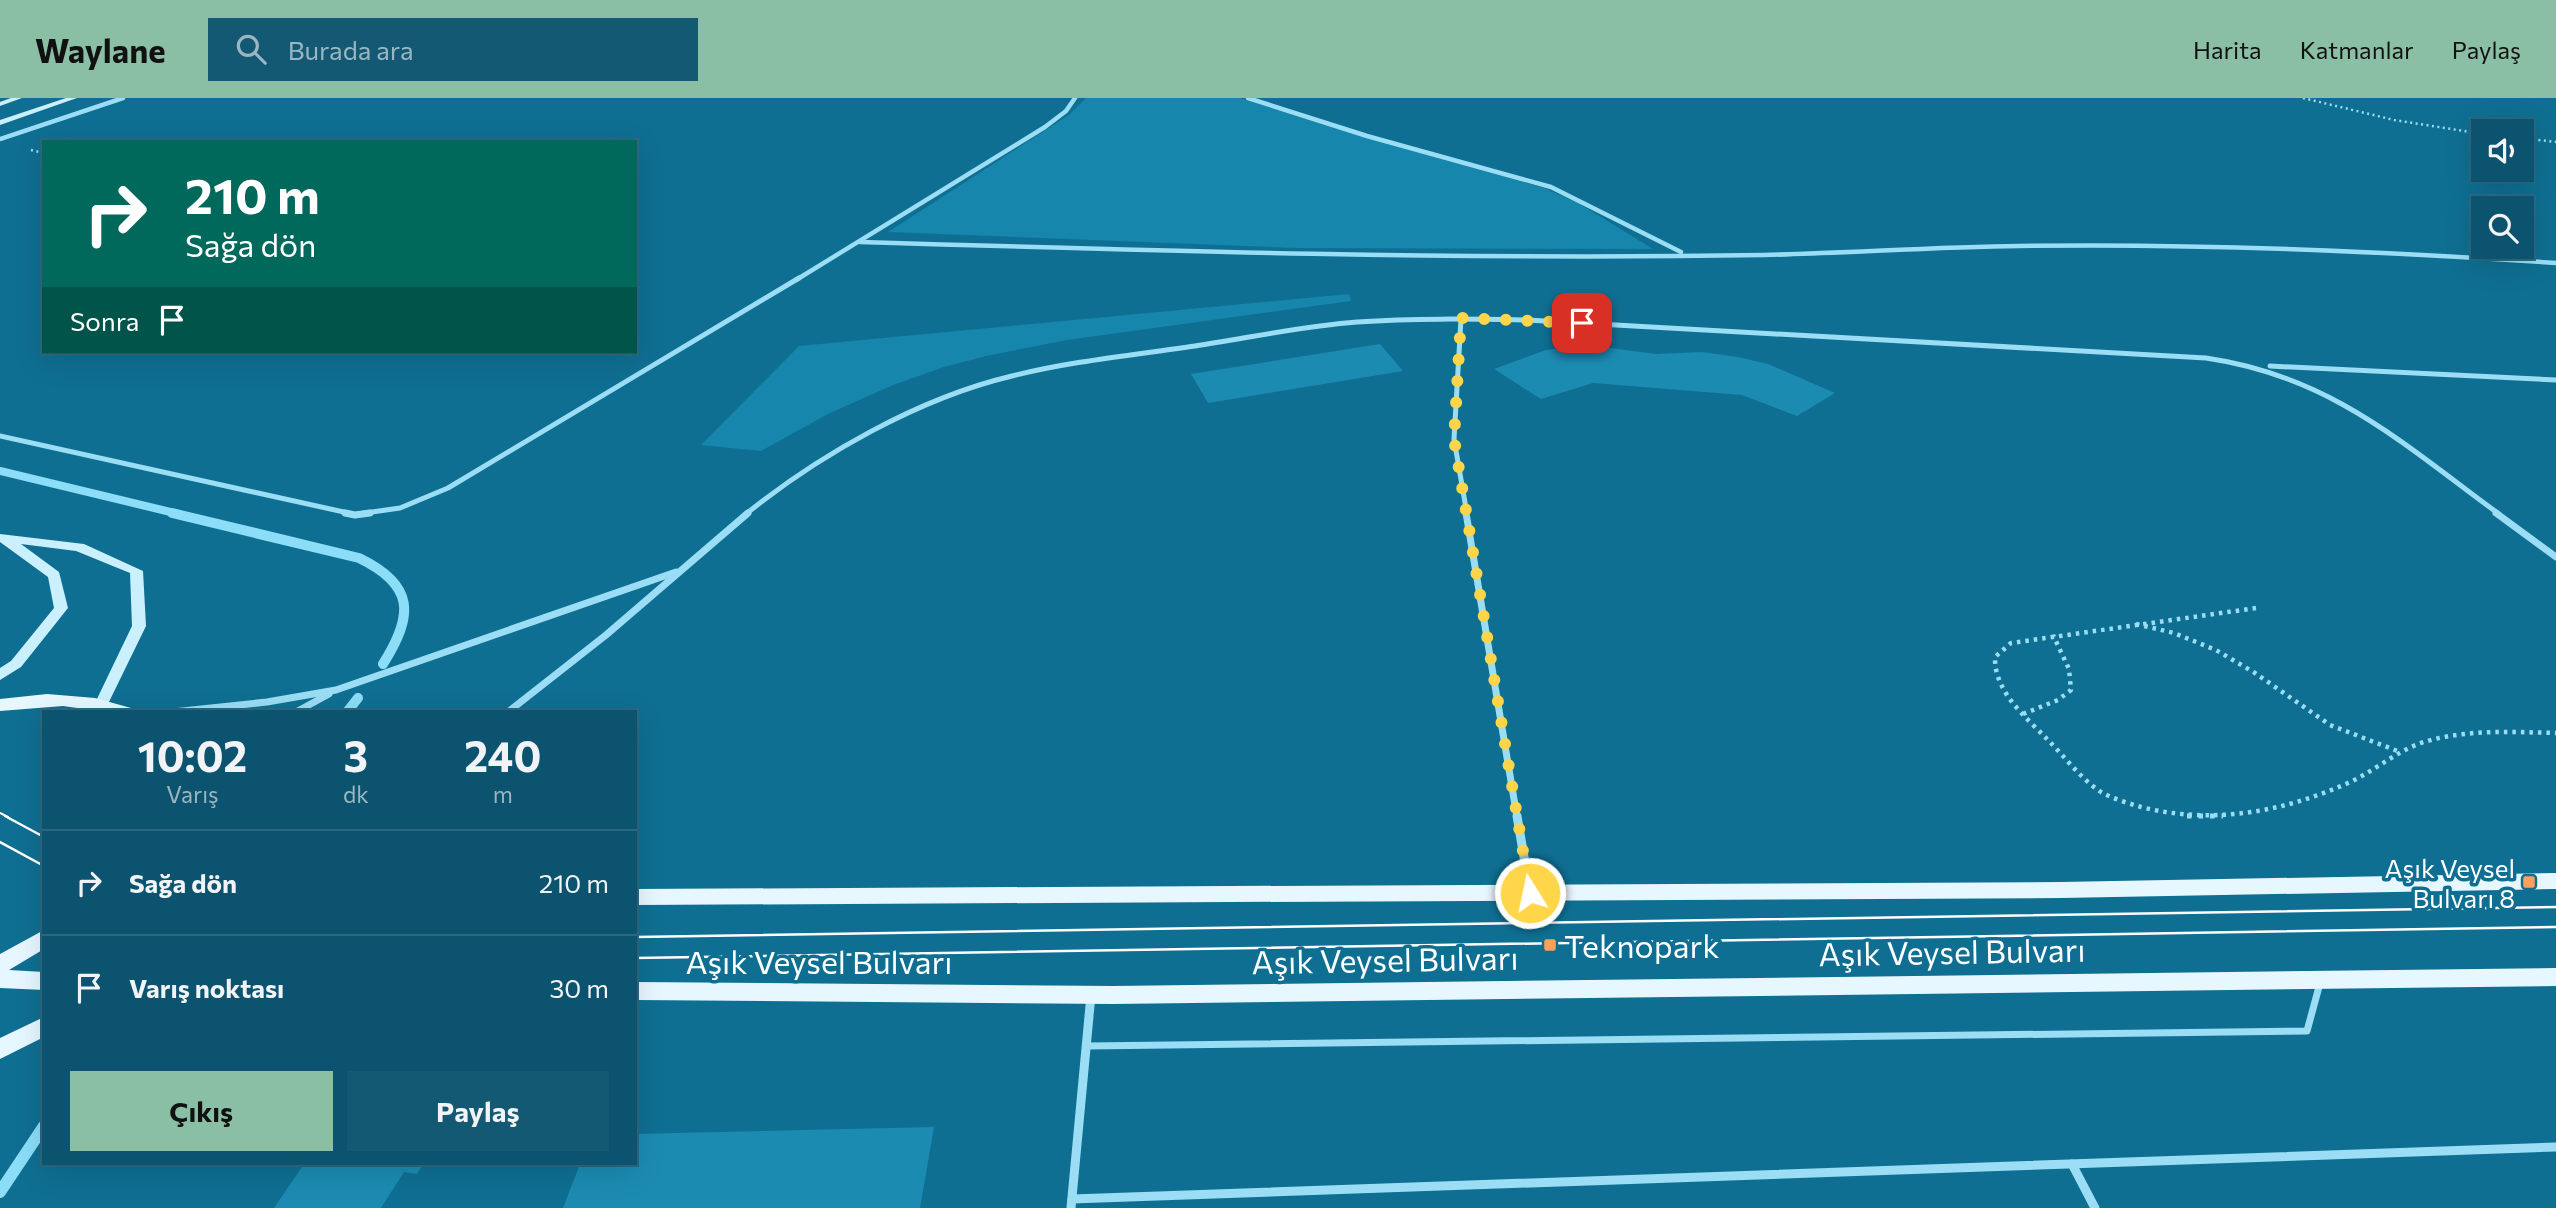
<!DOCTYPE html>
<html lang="tr">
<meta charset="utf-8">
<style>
body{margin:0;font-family:Commissioner,sans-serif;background:#145973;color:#f1f3f6;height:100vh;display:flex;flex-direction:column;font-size:26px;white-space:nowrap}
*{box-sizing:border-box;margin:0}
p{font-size:23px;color:#9ab6c2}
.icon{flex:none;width:38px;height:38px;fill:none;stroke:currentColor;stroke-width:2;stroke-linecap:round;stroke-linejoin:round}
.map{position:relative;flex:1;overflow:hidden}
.panel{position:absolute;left:42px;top:612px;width:595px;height:455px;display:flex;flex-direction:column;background:#0b536e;border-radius:0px;box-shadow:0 7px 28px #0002,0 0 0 2px #2b6981}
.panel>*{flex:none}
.guide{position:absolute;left:42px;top:42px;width:595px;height:214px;border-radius:0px;box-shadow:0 7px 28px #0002,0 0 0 2px #2b6981;background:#00695c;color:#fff;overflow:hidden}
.buttons{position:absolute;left:2471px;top:21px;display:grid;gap:14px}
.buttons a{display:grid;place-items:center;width:63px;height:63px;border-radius:0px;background:#0b536e;box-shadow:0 7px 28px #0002,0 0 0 2px #2b6981;font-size:35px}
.pin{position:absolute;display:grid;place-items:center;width:60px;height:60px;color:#fff;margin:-30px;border-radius:14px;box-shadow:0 4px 10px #0006}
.me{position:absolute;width:77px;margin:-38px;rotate:350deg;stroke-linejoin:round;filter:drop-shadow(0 0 5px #0008)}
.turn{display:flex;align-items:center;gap:24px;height:147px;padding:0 28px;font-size:32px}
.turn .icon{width:91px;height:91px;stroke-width:2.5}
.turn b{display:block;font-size:49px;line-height:60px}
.then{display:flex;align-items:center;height:66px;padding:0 28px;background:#0003;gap:14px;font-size:26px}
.eta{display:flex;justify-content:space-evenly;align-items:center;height:119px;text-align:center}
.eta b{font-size:42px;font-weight:700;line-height:49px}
.cta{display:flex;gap:14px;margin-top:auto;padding:14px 28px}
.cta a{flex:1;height:80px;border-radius:0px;background:#8abfa5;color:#111;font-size:28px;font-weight:700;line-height:80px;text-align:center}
.cta a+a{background:#145973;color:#f1f3f6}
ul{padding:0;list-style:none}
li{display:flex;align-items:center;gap:21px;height:105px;padding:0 28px;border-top:2px solid #2b6981}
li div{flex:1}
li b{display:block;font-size:26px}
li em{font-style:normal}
header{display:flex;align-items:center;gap:42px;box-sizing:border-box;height:98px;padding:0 35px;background:#8abfa5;color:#111}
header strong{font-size:33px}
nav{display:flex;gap:38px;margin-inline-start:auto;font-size:24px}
.search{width:490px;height:63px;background:#145973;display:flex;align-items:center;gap:18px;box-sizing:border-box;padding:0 24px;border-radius:0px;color:#9ab6c2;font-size:26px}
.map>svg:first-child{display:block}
.green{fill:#1686ad}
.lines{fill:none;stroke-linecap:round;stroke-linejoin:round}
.stream-far2{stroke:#8bddf8;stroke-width:8}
.stream-far1{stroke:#8bddf8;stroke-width:10}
.stream{stroke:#8bddf8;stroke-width:12}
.building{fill:#1c8bb2}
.path-far2{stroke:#9addf4;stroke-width:2.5;stroke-dasharray:2 3.5;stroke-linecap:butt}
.path-far1{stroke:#9addf4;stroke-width:4.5;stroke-dasharray:3.5 5;stroke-linecap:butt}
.path{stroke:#9addf4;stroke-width:5;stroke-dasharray:4.5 7;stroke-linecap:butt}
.lane{stroke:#9addf4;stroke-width:7}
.street-far3{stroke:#9addf4;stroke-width:4.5}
.street-far2{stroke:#9addf4;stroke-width:5}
.street-far1{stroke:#9addf4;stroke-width:7}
.street{stroke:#9addf4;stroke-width:9}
.secondary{fill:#caeffd;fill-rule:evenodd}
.primary{fill:#e7f7ff;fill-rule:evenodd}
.tram-far1{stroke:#fff;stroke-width:2}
.tram{stroke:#fff;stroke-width:2.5}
.route{stroke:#ffd54a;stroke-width:12;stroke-dasharray:0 21.6}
.poi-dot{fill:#ffa15d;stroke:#0f6f92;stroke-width:2.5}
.labels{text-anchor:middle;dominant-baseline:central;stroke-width:7;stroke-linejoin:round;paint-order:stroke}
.poi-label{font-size:26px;fill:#fff;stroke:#0f6f92;text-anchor:end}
.near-poi-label{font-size:32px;fill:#fff;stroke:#0f6f92;text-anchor:start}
.near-street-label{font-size:32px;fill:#fff;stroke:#0f6f92}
</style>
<header>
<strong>Waylane</strong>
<div class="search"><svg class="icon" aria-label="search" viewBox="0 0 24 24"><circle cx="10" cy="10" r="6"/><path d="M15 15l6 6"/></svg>Burada ara</div>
<nav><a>Harita</a><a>Katmanlar</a><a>Paylaş</a></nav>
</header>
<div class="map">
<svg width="2556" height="1110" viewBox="0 0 2556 1110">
<rect width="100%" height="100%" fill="#0f6f92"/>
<g class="green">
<path d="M1086 0H1240L1544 90 1578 105 1653 151 1296 150 888 134 1069 17Z"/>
<path d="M1349 196 1351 203 1067 242 986 258 944 269 893 287 828 316 761 353 701 347 799 248Z"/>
</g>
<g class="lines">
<path class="stream-far2" d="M0 373 179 416"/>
<g class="stream-far1">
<path d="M172 415 359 460C415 487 414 517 383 566"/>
<path d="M347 614 358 600"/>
</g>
<path class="stream" d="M0 1094 44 1028"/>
</g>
<g class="building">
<path d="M1380 246 1403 273 1208 305 1191 276Z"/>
<path d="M1587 247 1656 256 1702 254 1738 259 1768 266 1835 295 1797 318 1742 297 1593 285 1541 301 1494 271 1546 252Z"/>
<path d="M934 1029 920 1110H563L580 1066H635V1036Z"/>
<path d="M304 1066H423L417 1076 404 1074 381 1110H274Z"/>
</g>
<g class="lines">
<g class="path-far2">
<path d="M2303 0 2394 22 2483 36"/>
<path d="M2522 40 2556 44"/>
<path d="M31 52 44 55"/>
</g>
<g class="path-far1">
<path d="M2256 510 2011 545 1995 559C1994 594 2026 619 2048 642 2065 659 2080 680 2101 694 2113 701 2128 705 2141 709 2212 727 2283 714 2348 685 2375 673 2396 653 2424 644 2466 631 2512 634 2556 635"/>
<path d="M2136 526 2174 535 2216 552 2255 575 2330 627 2400 654"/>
<path d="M2023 616 2058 602 2071 592 2069 571 2053 537"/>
</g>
<path class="path" d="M2187 718H2223"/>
<path class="lane" d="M1087 948 2307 933 2320 885"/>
<g class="street-far3">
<path d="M1248 0 1367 38 1551 89 1681 154"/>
<path d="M0 41 123 0"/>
<path d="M860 144C1161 153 1462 162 1764 157 1849 155 1934 149 2019 148 2198 145 2377 153 2556 165"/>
<path d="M796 182 1045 29 1066 13 1075 0"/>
</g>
<g class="street-far2">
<path d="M1461 221 1454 341 1467 416"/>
<path d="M2270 268 2556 282"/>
<path d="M0 338 353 416"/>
<path d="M358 416 400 410 448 390 799 180"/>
<path d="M746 416C819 357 919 300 1012 278 1072 263 1134 257 1195 248 1248 240 1303 228 1357 224 1414 220 1470 221 1527 222L2206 260C2330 278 2402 345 2499 416"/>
</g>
<g class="street-far1">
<path d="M345 415 355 417 370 415"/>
<path d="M1466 415 1517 719"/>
<path d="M2496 415 2556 459"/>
<path d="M173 614 267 604 336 592 676 474"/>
<path d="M296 614 329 596"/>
<path d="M508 614 606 537 748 415"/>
</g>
<g class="street">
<path d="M1517 718 1530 794"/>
<path d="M2072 1066 2095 1110"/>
<path d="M1072 1101 2556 1049"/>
<path d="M1071 1110 1091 897"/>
</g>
<g class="secondary">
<path d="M11 0H22L0 8V4Z"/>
<path d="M66 0H77L0 27V22Z"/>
<path d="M0 436 84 446 143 473 146 528 107 608H97L95 605 132 528 130 475 76 453 21 446 59 474 68 510 21 569 0 582V570L11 563 54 510 48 479 0 444Z"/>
</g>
<g class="primary">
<path d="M47 596 95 600 131 610 134 614H106L63 608 0 613V601Z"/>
<path d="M2556 775V791L2061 800 635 807V791L2061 784Z"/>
<path d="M44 832V851L9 872 44 874V892L0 890V856Z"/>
<path d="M2556 870V888L1113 906 635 902V884L1113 888Z"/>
<path d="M44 919V939L0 961V940Z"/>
</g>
<path class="tram-far1" d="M0 715 8 719"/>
<g class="tram">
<path d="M5 718 44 739"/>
<path d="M0 744 44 768"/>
<path d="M635 839 2556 809"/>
<path d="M635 860 2556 829"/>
</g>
</g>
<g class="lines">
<path class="route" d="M1530 795 1454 341 1461 220 1582 225"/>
</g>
<g class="poi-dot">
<rect x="2522" y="777" width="14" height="14" rx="3.5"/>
<rect x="1543" y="840" width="14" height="14" rx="3.5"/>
</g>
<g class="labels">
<g class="poi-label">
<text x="2515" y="769">Aşık Veysel<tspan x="2515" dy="30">Bulvarı 8</tspan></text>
</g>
<g class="near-poi-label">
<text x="1564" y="847">Teknopark</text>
</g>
<g class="near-street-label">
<text transform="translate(1952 853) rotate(-1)">Aşık Veysel Bulvarı</text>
<text transform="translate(1385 861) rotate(-1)">Aşık Veysel Bulvarı</text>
<text x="819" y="863">Aşık Veysel Bulvarı</text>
</g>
</g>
</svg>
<div class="buttons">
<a><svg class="icon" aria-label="sound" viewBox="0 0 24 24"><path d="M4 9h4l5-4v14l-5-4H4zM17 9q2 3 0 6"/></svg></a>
<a><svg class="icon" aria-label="search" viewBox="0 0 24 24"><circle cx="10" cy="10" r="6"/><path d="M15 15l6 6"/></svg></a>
</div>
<div class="pin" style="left:1582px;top:225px;background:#d93025"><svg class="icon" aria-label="arrive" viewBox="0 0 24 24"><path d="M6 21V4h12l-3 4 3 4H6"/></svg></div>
<svg class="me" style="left:1530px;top:795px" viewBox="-20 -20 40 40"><circle r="17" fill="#ffd54a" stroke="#fff" stroke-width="3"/><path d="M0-11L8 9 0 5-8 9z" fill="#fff"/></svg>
<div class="guide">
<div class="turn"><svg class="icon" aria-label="right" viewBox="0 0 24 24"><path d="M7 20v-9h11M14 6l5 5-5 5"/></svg><div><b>210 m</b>Sağa dön</div></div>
<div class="then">Sonra<svg class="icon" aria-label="arrive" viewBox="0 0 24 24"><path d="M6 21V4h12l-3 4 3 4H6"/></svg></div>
</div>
<section class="panel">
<div class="eta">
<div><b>10:02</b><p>Varış</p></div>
<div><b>3</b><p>dk</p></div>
<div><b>240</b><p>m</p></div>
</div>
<ul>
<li><svg class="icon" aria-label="right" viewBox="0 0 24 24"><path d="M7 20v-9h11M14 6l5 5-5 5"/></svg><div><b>Sağa dön</b></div><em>210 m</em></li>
<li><svg class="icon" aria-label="arrive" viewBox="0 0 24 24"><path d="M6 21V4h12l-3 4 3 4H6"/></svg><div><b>Varış noktası</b></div><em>30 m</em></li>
</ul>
<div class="cta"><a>Çıkış</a><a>Paylaş</a></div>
</section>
</div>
